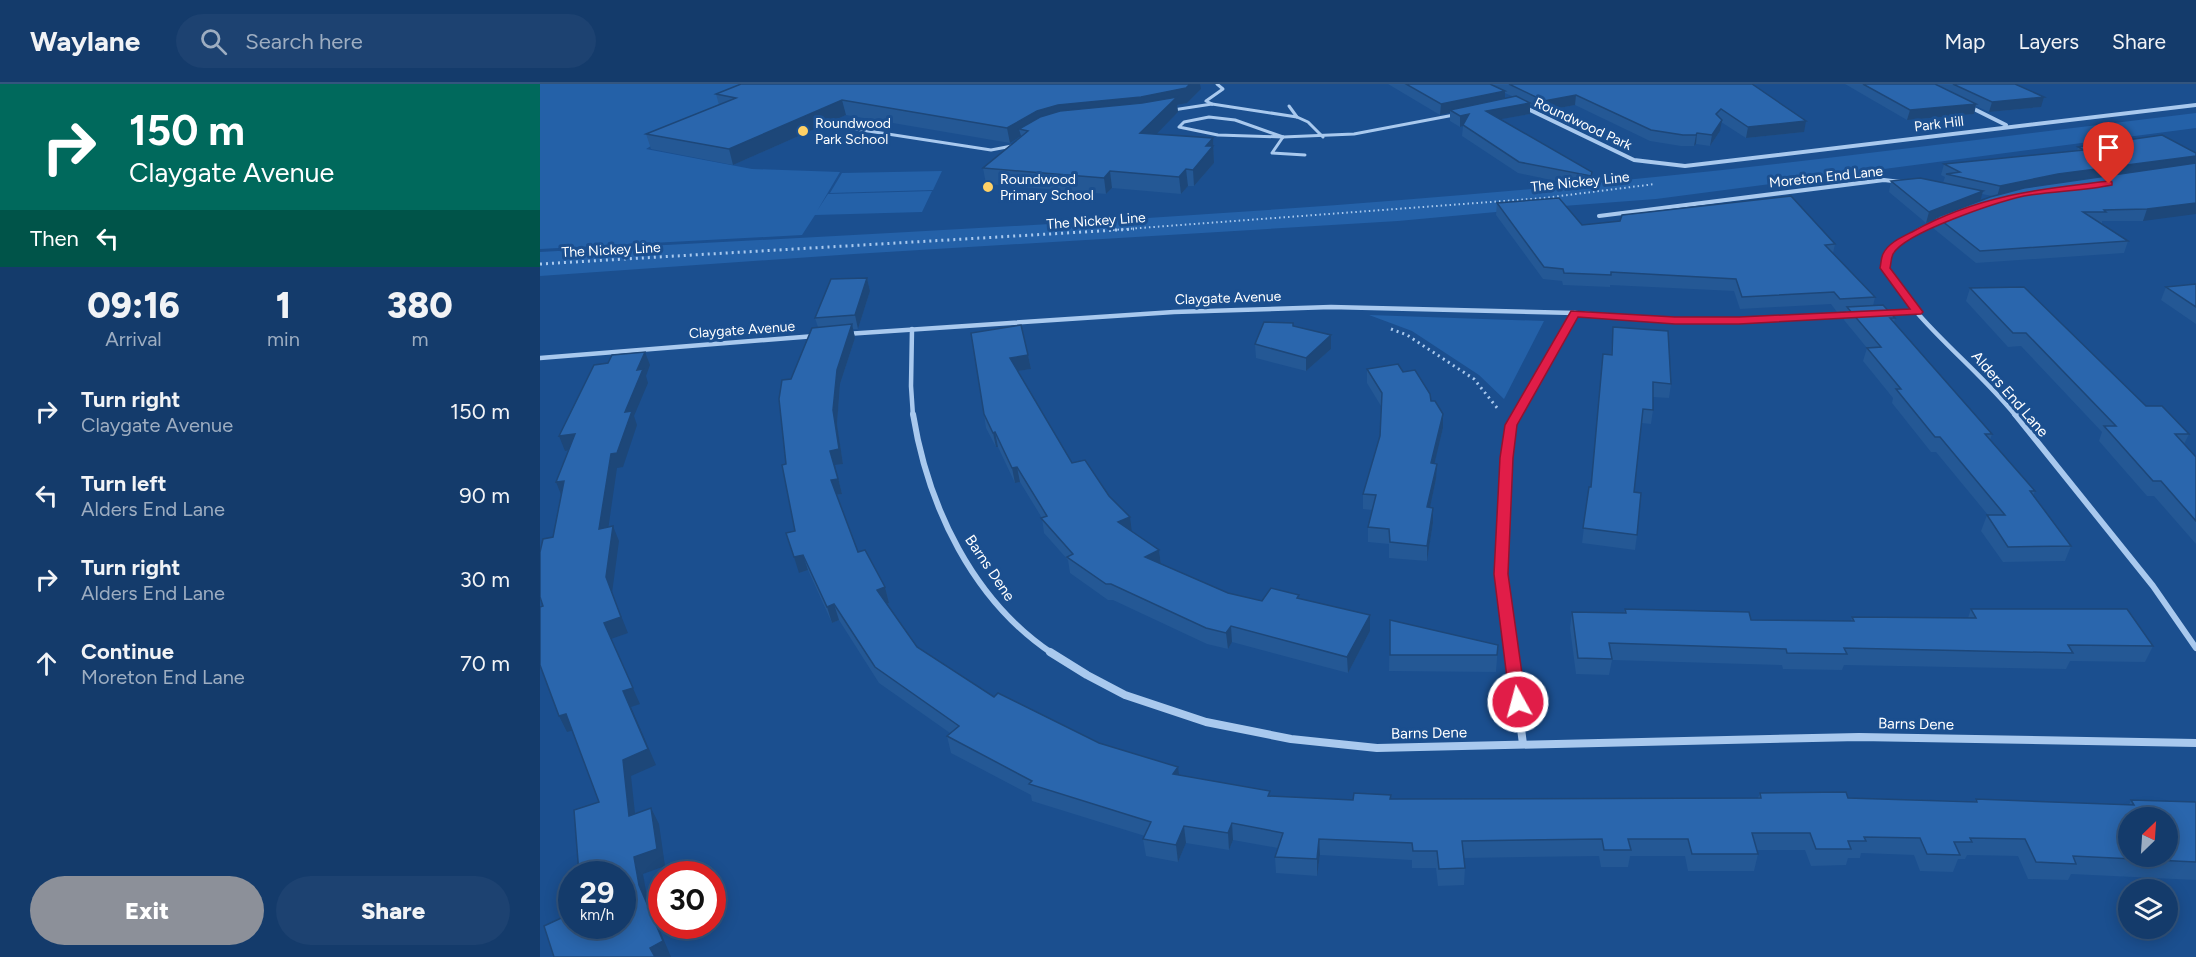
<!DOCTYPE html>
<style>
body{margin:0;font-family:Figtree,sans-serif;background:#1d4271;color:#f1f3f6;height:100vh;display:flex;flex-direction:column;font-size:22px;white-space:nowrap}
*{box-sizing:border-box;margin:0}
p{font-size:20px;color:#9dadc1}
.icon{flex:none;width:33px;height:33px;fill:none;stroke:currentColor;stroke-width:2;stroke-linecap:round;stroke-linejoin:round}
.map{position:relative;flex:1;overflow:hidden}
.side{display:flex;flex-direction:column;background:#143b6b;width:540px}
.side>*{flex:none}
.top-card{background:#00695c;color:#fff;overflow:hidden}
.needle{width:39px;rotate:25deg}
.controls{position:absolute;left:1578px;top:723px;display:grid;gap:12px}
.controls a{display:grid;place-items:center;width:60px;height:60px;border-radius:50%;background:#143b6b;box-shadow:0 3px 15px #0003,0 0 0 2px #33557e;font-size:30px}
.speed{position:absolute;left:18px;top:777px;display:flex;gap:12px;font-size:30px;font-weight:700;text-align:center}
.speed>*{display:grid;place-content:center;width:78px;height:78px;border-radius:50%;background:#143b6b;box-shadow:0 3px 15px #0003,0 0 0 2px #33557e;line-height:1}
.speed small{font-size:15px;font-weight:400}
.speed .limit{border:9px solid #d22;background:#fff;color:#111}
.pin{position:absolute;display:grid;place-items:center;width:51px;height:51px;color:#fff;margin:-62px -26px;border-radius:50% 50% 50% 0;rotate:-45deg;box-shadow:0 0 6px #0007}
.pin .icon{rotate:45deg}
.me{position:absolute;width:66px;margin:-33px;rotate:353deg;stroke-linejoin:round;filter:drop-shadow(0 0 4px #0008)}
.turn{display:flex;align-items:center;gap:21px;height:126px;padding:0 30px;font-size:27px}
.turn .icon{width:78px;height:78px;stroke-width:2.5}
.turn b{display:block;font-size:42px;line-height:51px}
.then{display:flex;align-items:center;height:57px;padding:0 30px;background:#0003;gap:12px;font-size:22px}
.eta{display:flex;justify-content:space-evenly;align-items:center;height:102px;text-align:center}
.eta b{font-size:36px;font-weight:800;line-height:42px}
.action{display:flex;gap:12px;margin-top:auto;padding:12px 30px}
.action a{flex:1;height:69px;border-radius:36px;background:#8c9099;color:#fff;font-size:24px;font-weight:800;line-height:69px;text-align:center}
.action a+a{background:#1d4271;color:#f1f3f6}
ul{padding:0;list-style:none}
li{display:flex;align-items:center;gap:18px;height:84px;padding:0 30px}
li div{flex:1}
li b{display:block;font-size:22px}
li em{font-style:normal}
header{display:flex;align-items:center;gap:36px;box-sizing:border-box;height:84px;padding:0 30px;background:#143b6b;border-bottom:2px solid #33557e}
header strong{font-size:28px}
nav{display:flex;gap:33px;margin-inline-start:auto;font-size:21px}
.search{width:420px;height:54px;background:#1d4271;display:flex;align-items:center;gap:15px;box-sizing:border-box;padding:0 21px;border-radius:33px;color:#9dadc1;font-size:22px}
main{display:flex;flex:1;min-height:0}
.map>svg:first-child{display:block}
.green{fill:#2461a8}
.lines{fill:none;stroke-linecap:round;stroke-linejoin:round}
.path-far1{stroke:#a9c9ee;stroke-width:2;stroke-dasharray:1.5 3;stroke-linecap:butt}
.path{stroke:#a9c9ee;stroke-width:3;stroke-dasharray:2 4;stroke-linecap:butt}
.lane{stroke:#a9c9ee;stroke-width:3}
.street-far3{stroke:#a9c9ee;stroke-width:4}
.street-far2{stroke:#a9c9ee;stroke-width:4.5}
.street-far1{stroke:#a9c9ee;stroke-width:6}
.street{stroke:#a9c9ee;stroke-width:8}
.wall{fill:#245895;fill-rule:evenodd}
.shaded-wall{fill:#1d4779}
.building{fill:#2a66ad;stroke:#1d4779;stroke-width:1.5;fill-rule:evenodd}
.route{fill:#e11d48;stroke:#92132f;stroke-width:1.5}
.poi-dot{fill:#ffd166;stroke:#1b4f8f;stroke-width:2}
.labels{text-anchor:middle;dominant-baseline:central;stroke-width:6;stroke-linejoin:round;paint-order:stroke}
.far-poi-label{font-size:14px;fill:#fff;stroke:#1b4f8f;text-anchor:start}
.far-street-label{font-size:14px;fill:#fff;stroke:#1b4f8f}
.street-label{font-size:15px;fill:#fff;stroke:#1b4f8f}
</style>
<header>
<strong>Waylane</strong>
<div class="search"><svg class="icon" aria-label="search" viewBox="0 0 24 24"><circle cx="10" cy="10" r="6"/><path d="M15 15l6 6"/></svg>Search here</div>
<nav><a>Map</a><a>Layers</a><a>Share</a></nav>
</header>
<main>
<section class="side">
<div class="top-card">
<div class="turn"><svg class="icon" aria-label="right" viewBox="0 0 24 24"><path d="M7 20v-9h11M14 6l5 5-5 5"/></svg><div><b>150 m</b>Claygate Avenue</div></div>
<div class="then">Then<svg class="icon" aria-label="left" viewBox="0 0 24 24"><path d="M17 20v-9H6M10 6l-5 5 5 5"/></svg></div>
</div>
<div class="eta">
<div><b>09:16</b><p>Arrival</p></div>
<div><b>1</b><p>min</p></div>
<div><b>380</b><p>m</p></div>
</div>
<ul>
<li><svg class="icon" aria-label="right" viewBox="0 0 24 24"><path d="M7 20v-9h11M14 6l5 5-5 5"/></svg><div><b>Turn right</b><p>Claygate Avenue</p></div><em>150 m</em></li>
<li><svg class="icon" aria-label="left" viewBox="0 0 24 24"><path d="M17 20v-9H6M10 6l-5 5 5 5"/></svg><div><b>Turn left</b><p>Alders End Lane</p></div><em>90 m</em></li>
<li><svg class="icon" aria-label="right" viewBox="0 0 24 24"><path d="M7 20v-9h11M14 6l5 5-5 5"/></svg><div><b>Turn right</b><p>Alders End Lane</p></div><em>30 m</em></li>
<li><svg class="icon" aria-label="ahead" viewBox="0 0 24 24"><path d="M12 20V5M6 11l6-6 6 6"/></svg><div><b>Continue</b><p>Moreton End Lane</p></div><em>70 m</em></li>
</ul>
<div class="action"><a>Exit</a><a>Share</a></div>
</section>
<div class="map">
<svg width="1656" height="873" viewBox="0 0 1656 873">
<rect width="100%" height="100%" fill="#1b4f8f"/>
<g class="green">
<path d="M0 0H234L167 27 106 65 212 85 300 88 277 127 288 110 392 107 382 128 275 131 262 151 0 165Z"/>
<path d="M1656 29V44L1116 115 1010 123 858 137 314 170 0 192V168C375 147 751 131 1125 92 1302 74 1479 50 1656 29Z"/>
<path d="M402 87 393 106 290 109 302 89Z"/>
<path d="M829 231 1004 237 964 315 939 291 872 247Z"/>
</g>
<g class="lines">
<path class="path-far1" d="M573 146 1004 114 1115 100"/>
<g class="path">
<path d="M0 180 594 145"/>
<path d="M851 245 867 251 934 295 958 325"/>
</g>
<g class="lane">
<path d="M672 20 666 17 683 5 677 0"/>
<path d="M749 22 757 33"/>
<path d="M633 26 672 20 757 33 768 38 783 53"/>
<path d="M669 33 695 36 743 53 678 51 639 43 644 38Z"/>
<path d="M296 42 451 66 472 62"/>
<path d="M743 53 814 50 914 31"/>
<path d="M743 53 732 69 765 71"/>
</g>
<g class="street-far3">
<path d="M984 23 1094 76 1145 82 1656 21"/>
<path d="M1430 23 1466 41"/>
<path d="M1059 132 1344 96 1361 98"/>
<path d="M1379 146 1401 136"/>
</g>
<g class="street-far2">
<path d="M1382 145C1364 154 1349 164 1345 184 1377 241 1435 281 1476 332"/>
<path d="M1342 229 1378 228"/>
<path d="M372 245 371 302 373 332"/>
<path d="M306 250 634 228 791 223 1035 229 1135 237H1199L1311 231"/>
<path d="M0 274 275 252"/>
<path d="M976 332 1035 229"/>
</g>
<g class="street-far1">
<path d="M373 330C388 423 433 517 513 570"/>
<path d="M1475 330 1613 502 1656 564"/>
<path d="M971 570 961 490 966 374 971 341 977 330"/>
</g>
<g class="street">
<path d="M510 568 547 591 585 611 666 638 751 655 837 664 1319 653 1656 659"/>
<path d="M971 568 983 660"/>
</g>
</g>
<g class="wall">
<path d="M848 0H1212L1264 48 1206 54 1181 38 1180 47 1170 62 1156 60 1154 62H1141L1110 57 1035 21 1003 27 990 21V30L960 35 1052 88 1051 99 1049 104 978 89 922 52 923 42 920 43 910 37V29L900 31ZM965 9 974 13 965 15Z"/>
<path d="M1305 0H1475L1501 23 1449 28 1436 22 1434 30 1367 36Z"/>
<path d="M661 5 647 19 637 21 638 28 616 50 673 54 674 79 654 102H648L641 110 572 104 566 110 446 100 443 84 481 52 470 59 306 31 193 81 111 65 106 50 179 21 176 10Z"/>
<path d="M1538 63 1656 69 1603 137H1562V139H1560L1588 157 1584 169 1436 179 1393 144 1396 135 1386 139 1349 108 1351 97 1403 99 1405 93 1401 91 1404 80 1537 67ZM1442 110 1452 112 1440 117Z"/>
<path d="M957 119 1042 141 1295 160 1293 169 1335 213 1333 222 1355 234 1354 239 1452 350 1450 356 1495 407 1493 412 1531 462 1525 477 1463 478 1441 447 1447 431H1448L1396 368H1391L1352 319 1353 314 1323 277 1327 264 1304 236 1306 227 1297 228 1291 220 1200 225 1194 207 1070 201V203L1023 201 1022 197 1003 195 956 131Z"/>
<path d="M327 194 330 207 318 245H313L315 254 300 300 297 340 303 380 295 381 302 410 297 411 318 468 345 503 349 519 347 520 377 563 454 613 559 659 639 691 730 712 813 716 1218 714 1220 709 1308 714 1435 717 1436 715 1589 721 1591 716 1656 718V796L1531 790 1528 796 1488 795 1478 772 1427 771 1425 775H1418L1413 788 1380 787 1374 771 1321 769 1320 774H1308L1306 781 1271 782 1265 766H1217L1218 770 1214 787H1148L1145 772H1090L1088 783H1061L1059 772 924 774 925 784 924 801 898 802 896 784H872V776L780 771 777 792 736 789 735 773 738 764 693 756 689 766 646 759 638 778 606 772 603 755 605 752 492 717 491 711 411 669 407 652 410 649 339 599 299 536 292 539 268 486 259 489 255 447 246 380 251 295 278 243 275 234Z"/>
<path d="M1656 200V240L1621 216 1626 203Z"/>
<path d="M1430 204 1606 322 1649 350 1644 360 1656 373V460L1614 412H1607L1559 357 1562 348 1481 262 1468 263 1426 217Z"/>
<path d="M754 242 791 251V265L766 287 716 274 715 260Z"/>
<path d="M1073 243 1131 300 1129 314 1113 313V326L1111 340 1101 339 1094 408 1097 451 1095 466 1042 459 1049 403H1051L1062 284 1071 271Z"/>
<path d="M488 271 491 285 477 287 532 379 592 448 619 466 621 480 688 509 722 517 759 515 830 547 808 589 692 558 688 565 667 560 573 516H568L530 489 528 476 504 449 502 434 480 398 475 399 458 363H456L446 344 444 330Z"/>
<path d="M827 285 863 288 891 317 903 344 894 380 896 395 890 423 893 424V439L887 477 849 474V460L828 458V443L832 426 823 425V410L840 352 841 322 827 299Z"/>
<path d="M1085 525 1211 536 1311 537 1312 533 1428 534 1431 525 1613 562 1605 578 1530 577 1526 585 1304 581 1302 586 1243 585 1242 581 1072 576 1069 591 1036 590 1030 544 1032 528 1084 529Z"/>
<path d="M850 536 958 561 956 588 849 587Z"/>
</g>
<g class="shaded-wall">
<path d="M650 0H660L661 5 647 19 637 21 638 28 602 65 479 45 481 52 470 59 467 44 497 27 518 21Z"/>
<path d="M965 7V18L910 26V29L900 31 901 20Z"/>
<path d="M1036 11 1035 21 1003 27 1004 17Z"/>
<path d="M1504 13 1501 23 1449 28 1452 18Z"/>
<path d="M302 16 306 31 193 81 189 65Z"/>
<path d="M990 19V30L945 38 946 27Z"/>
<path d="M1436 20 1434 30 1367 36 1370 26Z"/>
<path d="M929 30 923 42 920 43V32Z"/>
<path d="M1182 36 1180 47 1170 62 1172 51Z"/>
<path d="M1266 37 1264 48 1206 54 1208 43Z"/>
<path d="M1157 49 1156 60 1154 62 1156 51Z"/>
<path d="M673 54 674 79 654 102 653 86 666 62Z"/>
<path d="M1656 72V81L1457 113 1460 102 1518 90Z"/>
<path d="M646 85 648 102 641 110 639 93Z"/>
<path d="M570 87 572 104 566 110 564 94Z"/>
<path d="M1052 88 1051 99 1049 104 1051 92Z"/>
<path d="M1443 107 1440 118 1397 133 1396 135 1386 139 1389 128Z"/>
<path d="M1656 119V130L1603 137 1607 125Z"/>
<path d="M327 194 330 207 318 245 315 231Z"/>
<path d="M312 240 315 254 300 300 297 340 303 380 295 381 302 410 295 411 291 396 290 367 293 326 297 286Z"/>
<path d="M791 251V265L766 287V274Z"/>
<path d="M105 268 110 281 106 292 108 299 94 332 97 341 83 383 77 384 66 460 59 445 71 370 97 286Z"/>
<path d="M488 271 491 285 472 288 470 274Z"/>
<path d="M903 330V344L891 394V379Z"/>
<path d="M455 348 458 363H456L453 349Z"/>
<path d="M35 350 41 364 25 367 19 352Z"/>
<path d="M897 380 896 395 887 438V423Z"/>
<path d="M477 383 480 398 475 399 472 384Z"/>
<path d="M24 397 22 413 16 398Z"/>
<path d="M893 424V439L887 477V462Z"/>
<path d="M590 433 592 449 578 438Z"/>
<path d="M73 442 79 457 72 509 88 549 71 555 100 620 91 623 116 681 91 692 97 748 89 732 83 676V607L64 539 66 493Z"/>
<path d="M619 466 621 481 605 473Z"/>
<path d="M263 471 268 486 259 489 254 473Z"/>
<path d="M345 503 349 519 342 522 337 506Z"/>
<path d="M294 520 299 536 292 539 287 523Z"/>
<path d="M830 531V547L808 589 807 573Z"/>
<path d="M691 542 692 558 688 565 686 549Z"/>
<path d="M26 630 34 646 27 648 19 632Z"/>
<path d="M638 683 640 699 633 690Z"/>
<path d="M111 724 119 740 125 782 103 790 108 818 131 873H115L110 864 94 773Z"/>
<path d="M692 739 693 756 689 766 688 749Z"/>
<path d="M644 742 646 759 638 778 636 761Z"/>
<path d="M779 755 780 771 777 792V775Z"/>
</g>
<g class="building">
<path d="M201 0H650L646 4 601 13 518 21 497 27 467 44 302 16 189 65 106 50 196 14 176 10Z"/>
<path d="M866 0H950L965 7 901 20Z"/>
<path d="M969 0H1212L1266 37 1208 43 1181 25 1176 30 1182 36 1172 51 1157 49 1156 51H1143L1111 46 1036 11 1004 17Z"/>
<path d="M1323 0H1395L1436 20 1370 26Z"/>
<path d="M1413 0H1475L1504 13 1452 18Z"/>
<path d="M976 12 990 19 946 27 1052 88 1051 92 979 78 923 41 929 30 920 32 910 26Z"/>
<path d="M637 13 600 49 673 54 666 62H673L653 86 646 85 639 93 570 87 564 94 443 84 488 47 479 45 500 33 520 27 602 19Z"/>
<path d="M1622 51 1656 69V72L1518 90 1460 102 1406 90 1420 88 1404 80 1544 66 1538 63Z"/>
<path d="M1656 79V119L1607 125 1564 126 1566 128H1543L1588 157 1440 167 1397 133 1450 113 1484 104Z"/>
<path d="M1380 94 1443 107 1389 128 1351 97Z"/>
<path d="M1251 112 1295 160 1285 161 1335 213 1300 215 1294 208 1202 213 1196 195 1071 188V191L1024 189 1023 185 1004 183 957 119 1019 114 1042 141 1080 137 1082 131Z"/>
<path d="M327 194 315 231 275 234 291 195Z"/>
<path d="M1656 200V223L1626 203Z"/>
<path d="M1484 203 1606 322H1622L1649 350H1635L1656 373V437L1621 397H1613L1564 342H1576L1486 249H1473L1430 204Z"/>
<path d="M1343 221 1355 234H1350L1452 350H1445L1495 407H1490L1531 462 1468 463 1447 431H1465L1400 353H1395L1356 305H1361L1327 264 1341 263 1307 223Z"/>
<path d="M724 238 753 239V242L791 251 766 274 715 260Z"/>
<path d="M312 240 297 286 293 326 299 365 290 367 298 395 291 396 318 468 325 466 345 503 337 506 377 563 454 613 458 609 559 659 638 683 633 690 730 707 728 712 813 716 814 709 851 711 850 715 1221 714 1220 709 1306 708 1308 714 1437 718 1436 715 1594 721 1591 716 1656 718V778L1533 772 1536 780 1496 778 1485 755 1430 754 1432 758H1414L1420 771 1387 770 1380 754 1324 753 1326 757H1308L1311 765H1276L1270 749H1212L1218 770H1152L1148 755H1088L1091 766H1064L1062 755 922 757 925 784 899 785 897 767H873L872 759 779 755 777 775 735 773 743 749 692 739 688 749 644 742 636 761 603 755 611 738 489 700 492 697 407 652 419 642 335 583 294 520 287 523 263 471 254 473 246 449 255 447 242 381 246 380 239 315 242 296 251 295 272 244ZM1588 734H1628V772H1588Z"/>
<path d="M481 241 488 271 470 274 532 379 545 376 569 412 590 433 578 438 619 466 605 473 688 509 722 517 731 504 759 511 757 514 830 531 807 573 691 542 686 549 666 544 571 500H566L527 473 533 470 501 434 507 432 477 383 472 384 455 348 453 349 444 330 431 249Z"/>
<path d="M1073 243 1128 247 1131 300 1113 298V326L1103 325 1094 408 1101 409 1097 451 1043 444 1049 403H1051L1063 270 1072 271Z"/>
<path d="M105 268 97 286 103 285 85 328 92 327 77 369 71 370 59 445 73 442 66 493 81 533 64 539 93 604 83 607 108 665 83 676 89 732 111 724 117 765 94 773 99 801 123 857 110 864 115 873H14L4 842 32 829V842H82V790H39L34 726 59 718 26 630 19 632 0 581V523L3 522 0 513V468L3 455 13 453 24 397 16 398 35 350 19 352 54 281 68 279 72 271Z"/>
<path d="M858 280 863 288 875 286 890 310 891 317H895L903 330 891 379 897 380 887 423 893 424 887 462 850 458 849 445 828 443 836 411 823 410 840 352 842 309 827 285Z"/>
<path d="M1085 525 1209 528 1211 536 1314 537 1312 533 1436 534 1431 525H1587L1613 562 1528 561 1533 569 1304 564 1307 570 1247 569 1246 565 1069 559 1072 575 1038 574 1032 528 1086 529Z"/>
<path d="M850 536 958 561 957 571H850Z"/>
</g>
<path class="route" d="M1569 97 1572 98V101C1543 107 1513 107 1484 112 1458 118 1365 148 1353 170 1351 174 1351 180 1350 184L1383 228 1381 230 1199 240H1135L1038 233 977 341 973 374 968 490 986 618 983 622H972L970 618 954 490 960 374 965 341 1031 227 1135 233H1199L1370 225 1340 184C1341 180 1341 174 1343 170 1348 159 1362 153 1372 148 1436 112 1498 105 1569 97Z"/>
<g class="poi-dot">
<circle cx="263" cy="47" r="6"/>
<circle cx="448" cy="103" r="6"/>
</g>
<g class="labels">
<g class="far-poi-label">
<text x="275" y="39">Roundwood<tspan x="275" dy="16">Park School</tspan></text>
<text x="460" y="95">Roundwood<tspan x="460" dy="16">Primary School</tspan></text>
</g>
<g class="far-street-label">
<text transform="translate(1043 40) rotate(25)">Roundwood Park</text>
<text transform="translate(1399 40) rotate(-7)">Park Hill</text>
<text transform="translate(1286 93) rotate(-6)">Moreton End Lane</text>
<text transform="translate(1040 98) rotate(-6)">The Nickey Line</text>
<text transform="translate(556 137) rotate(-4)">The Nickey Line</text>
<text transform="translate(71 166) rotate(-3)">The Nickey Line</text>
<text transform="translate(688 214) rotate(-2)">Claygate Avenue</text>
<text transform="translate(202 246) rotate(-4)">Claygate Avenue</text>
</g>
<g class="street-label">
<text transform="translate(1470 310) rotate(49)">Alders End Lane</text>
<text transform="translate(450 484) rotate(56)">Barns Dene</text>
<text transform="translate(1376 640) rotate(1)">Barns Dene</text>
<text transform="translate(889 649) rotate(-1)">Barns Dene</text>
</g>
</g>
</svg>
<div class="controls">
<a><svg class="needle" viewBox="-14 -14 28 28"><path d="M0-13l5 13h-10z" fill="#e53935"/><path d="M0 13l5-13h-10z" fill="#9dadc1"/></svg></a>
<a><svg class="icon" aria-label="layers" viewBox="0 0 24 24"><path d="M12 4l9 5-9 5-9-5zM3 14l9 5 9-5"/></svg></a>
</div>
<div class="speed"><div>29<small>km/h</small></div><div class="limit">30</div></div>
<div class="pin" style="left:1569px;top:100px;background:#d93025"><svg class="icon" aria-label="arrive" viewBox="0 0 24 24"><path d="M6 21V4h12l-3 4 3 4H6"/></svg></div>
<svg class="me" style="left:978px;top:618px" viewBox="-20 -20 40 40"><circle r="17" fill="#e11d48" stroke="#fff" stroke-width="3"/><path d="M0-11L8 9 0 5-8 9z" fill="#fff"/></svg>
</div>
</main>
